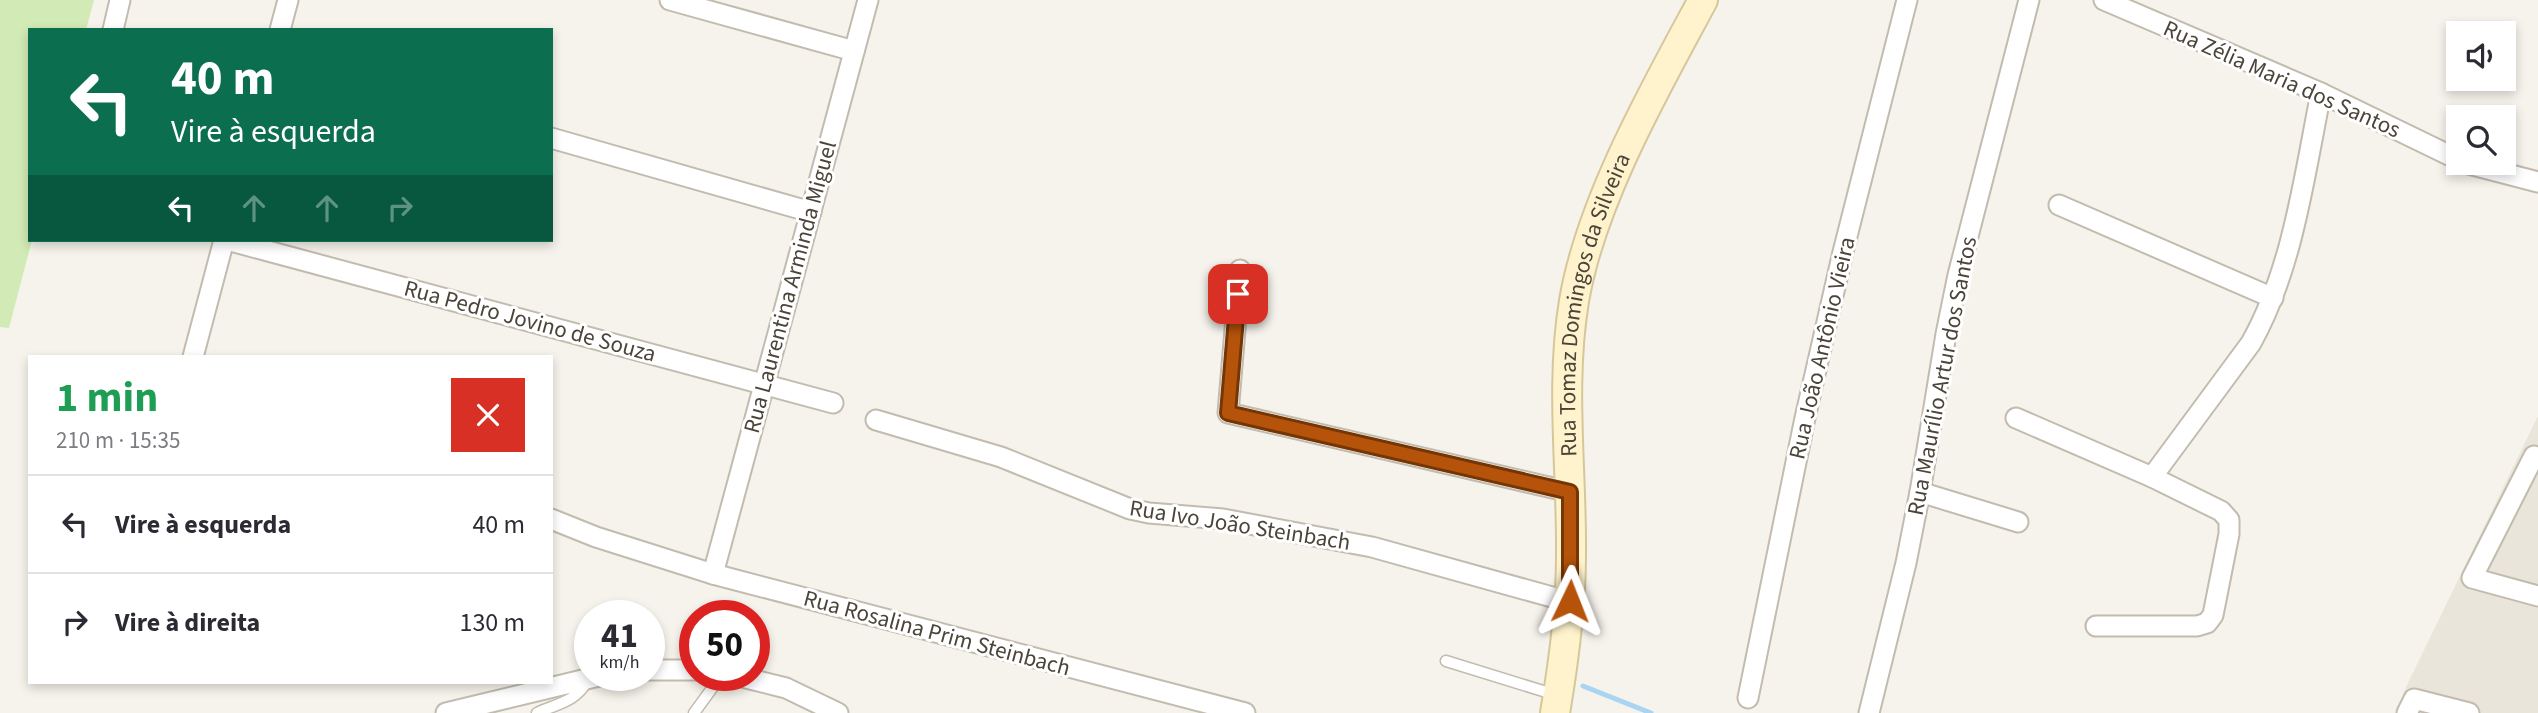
<!DOCTYPE html>
<html lang="pt">
<meta charset="utf-8">
<style>
body{margin:0;font-family:"Source Sans 3",sans-serif;background:#f2f2f3;color:#2b2b33;height:100vh;display:flex;flex-direction:column;font-size:26px;white-space:nowrap}
*{box-sizing:border-box;margin:0}
p{font-size:23px;color:#7c7c81}
.icon{flex:none;width:38px;height:38px;fill:none;stroke:currentColor;stroke-width:2;stroke-linecap:round;stroke-linejoin:round}
.map{position:relative;flex:1;overflow:hidden}
.sheet{position:absolute;left:28px;top:355px;width:525px;height:329px;display:flex;flex-direction:column;background:#fff;border-radius:0px;box-shadow:0 4px 10px #0003}
.sheet>*{flex:none}
.hud{position:absolute;left:28px;top:28px;width:525px;height:214px;border-radius:0px;box-shadow:0 4px 10px #0003;background:#0b6e4f;color:#fff;overflow:hidden}
.tools{position:absolute;left:2446px;top:21px;display:grid;gap:14px}
.tools a{display:grid;place-items:center;width:70px;height:70px;border-radius:0px;background:#fff;box-shadow:0 4px 10px #0003;font-size:35px}
.speed{position:absolute;left:574px;top:600px;display:flex;gap:14px;font-size:35px;font-weight:700;text-align:center}
.speed>*{display:grid;place-content:center;width:91px;height:91px;border-radius:50%;background:#fff;box-shadow:0 4px 10px #0003;line-height:1}
.speed small{font-size:18px;font-weight:400}
.speed .limit{border:10px solid #d22;background:#fff;color:#111}
.pin{position:absolute;display:grid;place-items:center;width:60px;height:60px;color:#fff;margin:-30px;border-radius:14px;box-shadow:0 4px 10px #0006}
.me{position:absolute;width:77px;margin:-38px;rotate:2deg;stroke-linejoin:round;filter:drop-shadow(0 0 5px #0008)}
.turn{display:flex;align-items:center;gap:24px;height:147px;padding:0 28px;font-size:32px}
.turn .icon{width:91px;height:91px;stroke-width:2.5}
.turn b{display:block;font-size:49px;line-height:60px}
.lanes{display:flex;align-items:center;height:66px;padding:0 28px;background:#0003;justify-content:center;gap:35px;direction:ltr}
.lanes .off{opacity:.35}
.round{display:grid;place-items:center;flex:none;width:74px;height:74px;border-radius:0px;background:#f2f2f3}
.overview{display:flex;align-items:center;justify-content:space-between;height:119px;padding:0 28px}
h1{font-size:42px;font-weight:700;line-height:52px;color:#1e9e55}
ul{padding:0;list-style:none}
li{display:flex;align-items:center;gap:21px;height:98px;padding:0 28px;border-top:2px solid #e1e1e2}
li div{flex:1}
li b{display:block;font-size:26px}
li em{font-style:normal}
.map>svg:first-child{display:block}
.residential{fill:#eae5da}
.green{fill:#d2eab5}
.lines{fill:none;stroke-linecap:round;stroke-linejoin:round}
.stream{stroke:#a9d4f2;stroke-width:5}
.service-casing{stroke:#c2bbae;stroke-width:13}
.minor-casing{stroke:#c2bbae;stroke-width:23}
.secondary-casing{stroke:#d6c79b;stroke-width:32}
.service{stroke:#fff;stroke-width:10}
.minor{stroke:#fff;stroke-width:19}
.secondary{stroke:#fff3cd;stroke-width:28}
.route-casing{stroke:#753606;stroke-width:18}
.route{stroke:#b45309;stroke-width:12}
.labels{text-anchor:middle;dominant-baseline:central;stroke-width:6;stroke-linejoin:round;paint-order:stroke}
.street-label{font-size:23px;fill:#4b4439;stroke:#fff}
</style>
<div class="map">
<svg width="2538" height="713" viewBox="0 0 2538 713">
<rect width="100%" height="100%" fill="#f6f3ec"/>
<path class="residential" d="M2538 416V713H2396L2406 687Z"/>
<path class="green" d="M0 0H94L86 30H30V240H32L9 328 0 327Z"/>
<g class="lines">
<path class="stream" d="M1583 686 1651 713"/>
<defs>
<g id="service">
<path d="M1446 661 1556 695"/>
<path d="M537 713C556 704 576 702 587 681"/>
<path d="M694 713 721 676"/>
</g>
<g id="minor">
<path d="M670 0 854 51"/>
<path d="M2104 0 2321 93 2459 160"/>
<path d="M113 30 120 0"/>
<path d="M280 30 288 0"/>
<path d="M551 138 811 212"/>
<path d="M2465 163 2538 182"/>
<path d="M2059 205 2273 298"/>
<path d="M227 240 833 403"/>
<path d="M1240 270 1228 413 1570 492"/>
<path d="M193 357 224 240"/>
<path d="M2016 418 2152 477 2221 511 2229 520V534L2213 615 2207 623 2197 626H2096"/>
<path d="M876 420 1001 457 1130 509 1149 513 1223 519 1372 547 1570 602"/>
<path d="M2538 458 2534 456 2472 578 2538 596"/>
<path d="M2152 477 2251 343C2293 268 2304 177 2321 93"/>
<path d="M1920 492 2018 522"/>
<path d="M551 519 596 537 713 574 1245 713"/>
<path d="M713 574 868 0"/>
<path d="M649 670H695"/>
<path d="M738 676 786 688 838 713"/>
<path d="M1748 698 1805 418 1843 252 1907 0"/>
<path d="M446 713 599 676"/>
<path d="M1869 713 1906 563 1920 492 1946 334 1958 275 2029 0"/>
<path d="M2407 713 2414 699 2469 713"/>
</g>
<g id="secondary">
<path id="s1" d="M1555 713C1564 660 1571 608 1571 555 1572 471 1560 385 1574 301 1591 201 1655 89 1703 0"/>
</g>
</defs>
<use href="#service" class="service-casing"/>
<use href="#minor" class="minor-casing"/>
<use href="#secondary" class="secondary-casing"/>
<use href="#service" class="service"/>
<use href="#minor" class="minor"/>
<use href="#secondary" class="secondary"/>
</g>
<g class="lines">
<defs>
<path id="route" d="M1238 294 1228 413 1570 492V601"/>
</defs>
<use href="#route" class="route-casing"/>
<use href="#route" class="route"/>
</g>
<g class="labels">
<g class="street-label">
<text transform="translate(2282 79) rotate(24)">Rua Zélia Maria dos Santos</text>
<text transform="translate(790 287) rotate(-75)">Rua Laurentina Arminda Miguel</text>
<text stroke="none"><textPath href="#s1" startOffset="413">Rua Tomaz Domingos da Silveira</textPath></text>
<text transform="translate(530 321) rotate(15)">Rua Pedro Jovino de Souza</text>
<text transform="translate(1822 348) rotate(-77)">Rua João Antônio Vieira</text>
<text transform="translate(1942 376) rotate(-79)">Rua Maurílio Artur dos Santos</text>
<text transform="translate(1240 525) rotate(9)">Rua Ivo João Steinbach</text>
<text transform="translate(937 633) rotate(15)">Rua Rosalina Prim Steinbach</text>
</g>
</g>
</svg>
<div class="tools">
<a><svg class="icon" aria-label="sound" viewBox="0 0 24 24"><path d="M4 9h4l5-4v14l-5-4H4zM17 9q2 3 0 6"/></svg></a>
<a><svg class="icon" aria-label="search" viewBox="0 0 24 24"><circle cx="10" cy="10" r="6"/><path d="M15 15l6 6"/></svg></a>
</div>
<div class="speed"><div>41<small>km/h</small></div><div class="limit">50</div></div>
<div class="pin" style="left:1238px;top:294px;background:#d93025"><svg class="icon" aria-label="arrive" viewBox="0 0 24 24"><path d="M6 21V4h12l-3 4 3 4H6"/></svg></div>
<svg class="me" style="left:1570px;top:601px" viewBox="-20 -20 40 40"><path d="M0-17L14 15 0 8-14 15z" fill="#b45309" stroke="#fff" stroke-width="4"/></svg>
<div class="hud">
<div class="turn"><svg class="icon" aria-label="left" viewBox="0 0 24 24"><path d="M17 20v-9H6M10 6l-5 5 5 5"/></svg><div><b>40 m</b>Vire à esquerda</div></div>
<div class="lanes"><svg class="icon" aria-label="left" viewBox="0 0 24 24"><path d="M17 20v-9H6M10 6l-5 5 5 5"/></svg><svg class="icon off" aria-label="ahead" viewBox="0 0 24 24"><path d="M12 20V5M6 11l6-6 6 6"/></svg><svg class="icon off" aria-label="ahead" viewBox="0 0 24 24"><path d="M12 20V5M6 11l6-6 6 6"/></svg><svg class="icon off" aria-label="right" viewBox="0 0 24 24"><path d="M7 20v-9h11M14 6l5 5-5 5"/></svg></div>
</div>
<section class="sheet">
<div class="overview"><div><h1>1 min</h1><p>210 m · 15:35</p></div><a class="round" style="background:#d93025;color:#fff"><svg class="icon" aria-label="close" viewBox="0 0 24 24"><path d="M6 6l12 12M18 6L6 18"/></svg></a></div>
<ul>
<li><svg class="icon" aria-label="left" viewBox="0 0 24 24"><path d="M17 20v-9H6M10 6l-5 5 5 5"/></svg><div><b>Vire à esquerda</b></div><em>40 m</em></li>
<li><svg class="icon" aria-label="right" viewBox="0 0 24 24"><path d="M7 20v-9h11M14 6l5 5-5 5"/></svg><div><b>Vire à direita</b></div><em>130 m</em></li>
</ul>
</section>
</div>
